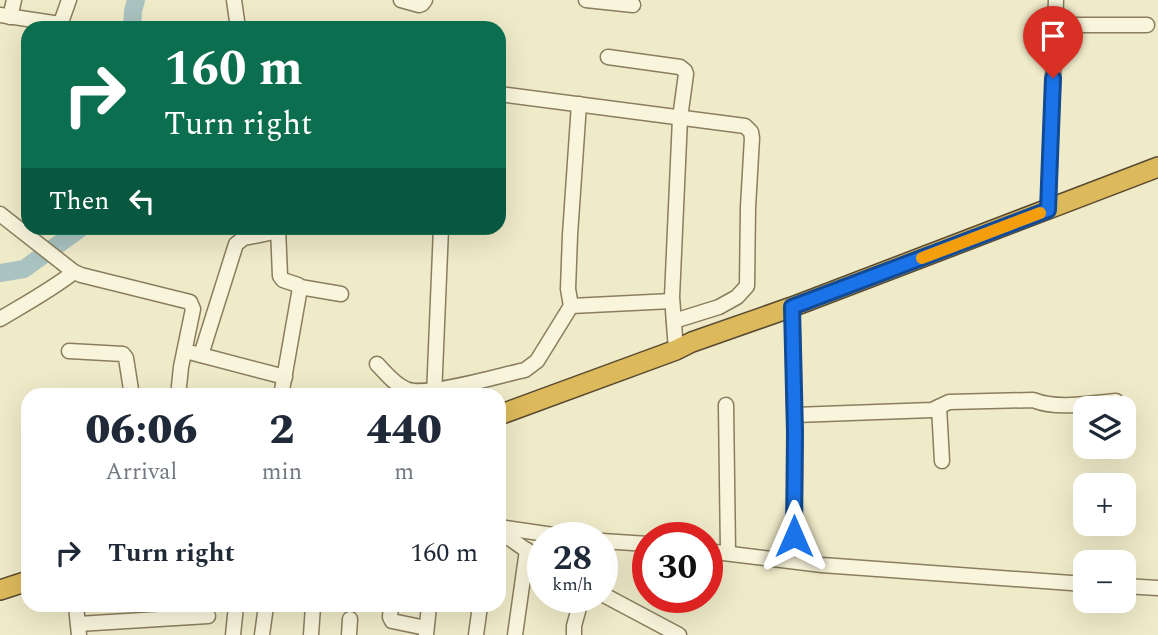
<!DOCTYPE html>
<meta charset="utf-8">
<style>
body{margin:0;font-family:Spectral,serif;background:#f6f6f7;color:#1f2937;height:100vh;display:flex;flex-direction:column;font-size:26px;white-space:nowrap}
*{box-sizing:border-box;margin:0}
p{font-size:23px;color:#747a83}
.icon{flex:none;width:38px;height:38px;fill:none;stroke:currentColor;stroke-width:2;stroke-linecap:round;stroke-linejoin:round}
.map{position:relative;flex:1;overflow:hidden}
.details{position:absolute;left:21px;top:388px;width:485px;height:224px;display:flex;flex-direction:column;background:#fff;border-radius:21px;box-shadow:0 7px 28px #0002}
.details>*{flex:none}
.guide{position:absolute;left:21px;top:21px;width:485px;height:214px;border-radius:21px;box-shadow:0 7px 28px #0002;background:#0b6e4f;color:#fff;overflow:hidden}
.buttons{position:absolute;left:1073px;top:396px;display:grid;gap:14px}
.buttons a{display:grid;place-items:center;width:63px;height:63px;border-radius:14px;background:#fff;box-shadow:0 7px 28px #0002;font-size:35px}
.speed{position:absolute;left:527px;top:522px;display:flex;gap:14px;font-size:35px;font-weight:700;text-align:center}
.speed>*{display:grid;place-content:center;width:91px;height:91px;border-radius:50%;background:#fff;box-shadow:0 7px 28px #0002;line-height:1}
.speed small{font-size:18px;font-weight:400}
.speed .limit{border:10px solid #d22;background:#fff;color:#111}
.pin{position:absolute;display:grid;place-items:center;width:60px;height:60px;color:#fff;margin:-72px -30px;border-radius:50% 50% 50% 0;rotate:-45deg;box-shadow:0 0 7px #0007}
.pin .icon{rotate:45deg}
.me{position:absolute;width:77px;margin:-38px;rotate:0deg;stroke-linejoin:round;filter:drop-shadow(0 0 5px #0008)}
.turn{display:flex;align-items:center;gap:24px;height:147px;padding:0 28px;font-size:32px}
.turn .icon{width:91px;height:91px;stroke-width:2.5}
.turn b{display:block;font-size:49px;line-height:60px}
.then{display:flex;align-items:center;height:66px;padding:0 28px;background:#0003;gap:14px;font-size:26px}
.eta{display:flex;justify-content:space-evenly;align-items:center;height:119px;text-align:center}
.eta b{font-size:42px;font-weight:800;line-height:49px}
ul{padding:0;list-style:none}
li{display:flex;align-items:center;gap:21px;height:91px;padding:0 28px}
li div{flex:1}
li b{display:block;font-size:26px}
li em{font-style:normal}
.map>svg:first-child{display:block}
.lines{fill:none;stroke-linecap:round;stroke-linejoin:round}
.river{stroke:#a9c3c0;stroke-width:18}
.minor-casing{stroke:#8b7d5d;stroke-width:17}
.highway-casing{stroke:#594a31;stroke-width:22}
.minor{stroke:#f9f5dc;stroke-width:14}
.highway{stroke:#dcb95b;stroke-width:19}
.route-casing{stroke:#114b97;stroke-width:18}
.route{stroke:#1a73e8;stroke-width:12}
.slow{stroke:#f59e0b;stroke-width:12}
</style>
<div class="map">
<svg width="1158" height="635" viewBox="0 0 1158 635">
<rect width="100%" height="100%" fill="#efeac8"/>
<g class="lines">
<g class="river">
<path d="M132 28 133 11 136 0"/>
<path d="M0 273 24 269 81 228"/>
</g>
<defs>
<g id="minor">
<path d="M234 0 238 28"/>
<path d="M401 0 419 5 422 4 425 0"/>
<path d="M586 0 633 5"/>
<path d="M0 15 60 24"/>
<path d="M10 17 14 0"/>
<path d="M1055 25H1147"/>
<path d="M59 28 69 0"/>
<path d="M608 57 680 67 685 71 686 74 680 118 672 297 676 350"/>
<path d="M499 94 745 126 751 132 752 138 748 207 747 286 737 297 719 307 674 321"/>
<path d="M579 104 570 235 568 289 571 306 672 301"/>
<path d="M1048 210 1056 0"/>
<path d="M0 214 74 272 81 275 190 302 193 309 181 367 178 396"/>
<path d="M278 228 280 276 283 280 298 285 300 288 281 396"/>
<path d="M300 287 341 294"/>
<path d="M792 307 795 433 794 561"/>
<path d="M0 319C25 304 51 290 74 272"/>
<path d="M69 351 123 354 126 358 132 396"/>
<path d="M193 353 285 377"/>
<path d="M201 355 236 244 244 238 279 231"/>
<path d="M377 364C386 373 394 384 406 389 425 398 501 375 525 370L537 361 571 306"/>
<path d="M434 396 441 228"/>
<path d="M726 405 728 553"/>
<path d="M939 407 942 461"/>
<path d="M795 415 932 410 949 402 1033 400C1058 410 1090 403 1116 401"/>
<path d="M499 527 567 537"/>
<path d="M499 531 542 561"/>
<path d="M602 541 648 544"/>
<path d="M707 551 822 565 1085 584"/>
<path d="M1124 586 1158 588"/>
<path d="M602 594 679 635"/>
<path d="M76 606 79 635"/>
<path d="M391 606 390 617 392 621 426 628"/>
<path d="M78 624 208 616"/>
<path d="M233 635 236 606"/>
<path d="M262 635 266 606"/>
<path d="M311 635 313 606"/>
<path d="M349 635 350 619"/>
<path d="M426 635 429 606"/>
<path d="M476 635 480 606"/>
<path d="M515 635 527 550"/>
<path d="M574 635V626L582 597"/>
</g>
<g id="highway">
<path d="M499 415 676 350 692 342 792 307 1158 167"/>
<path d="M0 590 28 581"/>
</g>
</defs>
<use href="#minor" class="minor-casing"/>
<use href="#highway" class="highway-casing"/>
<use href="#minor" class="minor"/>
<use href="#highway" class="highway"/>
</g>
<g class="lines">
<defs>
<path id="route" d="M794 536 795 433 792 307 1048 210 1053 78"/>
</defs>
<use href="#route" class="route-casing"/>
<use href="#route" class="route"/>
<path class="slow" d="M922 258 1040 213"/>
</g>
</svg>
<div class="buttons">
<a><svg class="icon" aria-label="layers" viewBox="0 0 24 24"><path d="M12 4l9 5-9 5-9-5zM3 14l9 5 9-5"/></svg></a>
<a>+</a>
<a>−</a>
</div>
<div class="speed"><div>28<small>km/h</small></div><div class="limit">30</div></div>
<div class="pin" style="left:1053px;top:78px;background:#d93025"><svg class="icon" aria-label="arrive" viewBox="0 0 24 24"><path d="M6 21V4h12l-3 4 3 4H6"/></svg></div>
<svg class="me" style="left:794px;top:536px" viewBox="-20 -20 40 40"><path d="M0-17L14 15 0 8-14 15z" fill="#1a73e8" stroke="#fff" stroke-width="4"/></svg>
<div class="guide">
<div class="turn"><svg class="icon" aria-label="right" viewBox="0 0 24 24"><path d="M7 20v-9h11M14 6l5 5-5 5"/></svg><div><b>160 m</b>Turn right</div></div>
<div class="then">Then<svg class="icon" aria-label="left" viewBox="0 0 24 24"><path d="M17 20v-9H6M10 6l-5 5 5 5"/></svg></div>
</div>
<section class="details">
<div class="eta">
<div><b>06:06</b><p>Arrival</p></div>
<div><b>2</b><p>min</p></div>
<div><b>440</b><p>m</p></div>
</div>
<ul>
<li><svg class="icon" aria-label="right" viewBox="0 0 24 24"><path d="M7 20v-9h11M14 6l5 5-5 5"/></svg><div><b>Turn right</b></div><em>160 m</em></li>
</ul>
</section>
</div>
